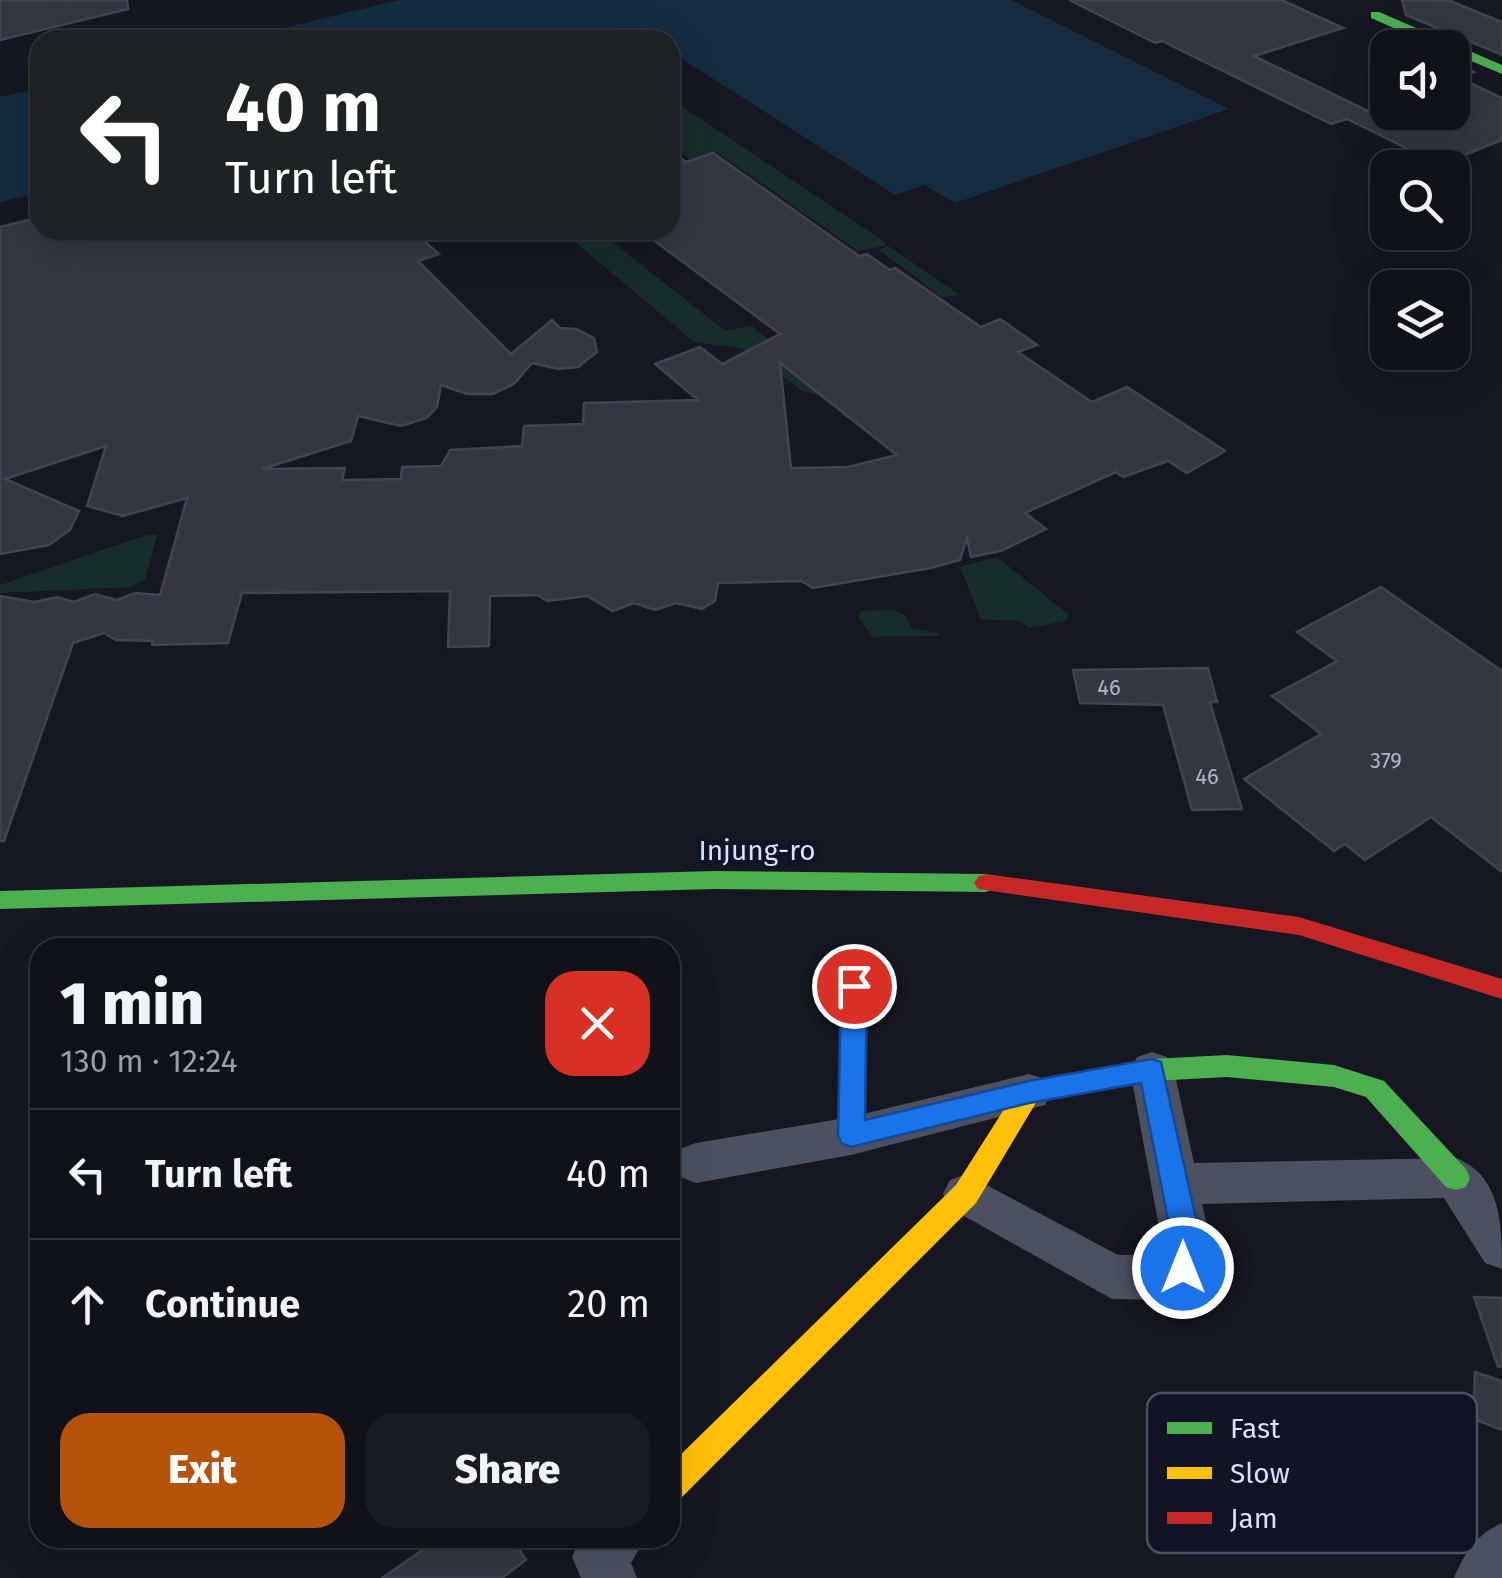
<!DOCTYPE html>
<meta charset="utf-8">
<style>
body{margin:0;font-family:"Fira Sans",sans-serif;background:#1a1a23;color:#f1f3f6;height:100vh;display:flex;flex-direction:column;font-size:38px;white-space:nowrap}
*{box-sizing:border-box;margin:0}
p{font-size:32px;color:#9c9da2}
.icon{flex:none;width:55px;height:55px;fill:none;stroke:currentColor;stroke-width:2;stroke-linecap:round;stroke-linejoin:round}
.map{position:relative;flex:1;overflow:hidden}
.sheet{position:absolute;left:30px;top:938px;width:650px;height:610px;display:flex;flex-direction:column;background:#11111a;border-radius:30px;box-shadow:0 10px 40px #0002,0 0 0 2px #303139}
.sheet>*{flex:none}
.guide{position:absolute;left:30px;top:30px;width:650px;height:210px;border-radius:30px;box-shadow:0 10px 40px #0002,0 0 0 2px #303139;background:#202124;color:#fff;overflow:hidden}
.fabs{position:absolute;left:1370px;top:30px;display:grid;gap:20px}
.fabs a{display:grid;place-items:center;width:100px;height:100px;border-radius:20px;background:#11111a;box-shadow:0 10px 40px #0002,0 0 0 2px #303139;font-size:50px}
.pin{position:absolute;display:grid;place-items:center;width:85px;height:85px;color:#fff;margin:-42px;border:5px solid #fff;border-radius:50%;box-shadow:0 2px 10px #0007}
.me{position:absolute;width:110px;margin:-55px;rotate:0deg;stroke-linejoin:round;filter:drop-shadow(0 0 8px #0008)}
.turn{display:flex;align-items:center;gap:35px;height:210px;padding:0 30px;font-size:45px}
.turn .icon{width:130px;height:130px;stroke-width:2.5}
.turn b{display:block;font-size:70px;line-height:85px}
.round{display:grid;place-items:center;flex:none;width:105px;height:105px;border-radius:30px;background:#1a1a23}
.headline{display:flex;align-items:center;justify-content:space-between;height:170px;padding:0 30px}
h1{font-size:60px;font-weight:800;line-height:75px}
.primary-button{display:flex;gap:20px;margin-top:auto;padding:20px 30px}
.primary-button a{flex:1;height:115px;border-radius:30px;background:#b45309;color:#fff;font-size:40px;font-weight:800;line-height:115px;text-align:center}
.primary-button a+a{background:#1a1a23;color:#f1f3f6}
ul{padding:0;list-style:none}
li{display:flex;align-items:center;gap:30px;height:130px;padding:0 30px;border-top:2px solid #303139}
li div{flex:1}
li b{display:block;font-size:38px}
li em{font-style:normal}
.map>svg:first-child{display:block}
.green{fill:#172d29}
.water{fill:#142c41}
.building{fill:#363643;stroke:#434354;stroke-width:2.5;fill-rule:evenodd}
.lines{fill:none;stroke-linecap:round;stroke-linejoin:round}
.street{fill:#4d5061;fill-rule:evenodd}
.fast{fill:#4caf50;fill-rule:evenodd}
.slow{fill:#ffc107;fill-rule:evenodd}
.jam{fill:#c62828;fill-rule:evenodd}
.route{fill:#1a73e8;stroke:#114b97;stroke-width:2.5}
.labels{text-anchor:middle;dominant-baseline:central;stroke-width:9;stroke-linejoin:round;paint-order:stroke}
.number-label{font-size:22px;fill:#b3b5cd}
.street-label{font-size:28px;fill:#dddffb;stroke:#131326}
.key{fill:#131326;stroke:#505066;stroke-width:2.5}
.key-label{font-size:28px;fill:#dddffb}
</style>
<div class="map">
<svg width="1502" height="1578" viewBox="0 0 1502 1578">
<rect width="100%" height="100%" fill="#171722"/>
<g class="green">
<path d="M670 98 886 243 884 246 858 251 717 152 691 159 670 147Z"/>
<path d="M561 230H597L719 326 726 330 752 326 820 382 822 395 802 391 745 349 694 342Z"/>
<path d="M885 247H890L960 295 942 297 879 250Z"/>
<path d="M147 535H157L145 580 131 587 0 593V585Z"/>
<path d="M997 557 1069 615 1065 621 1029 628 1020 621 981 619 960 567Z"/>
<path d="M893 610 905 615 911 628 939 633V636L873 637 858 616 861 611Z"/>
</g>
<g class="water">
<path d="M399 0H1011L1229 109 955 203 924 185 895 195 670 51V40H649L641 34 619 40H235Z"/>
<path d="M40 88V192L0 202V97Z"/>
</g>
<g class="building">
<path d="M0 0H127L128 9 0 40Z"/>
<path d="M1069 0H1282L1343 28 1254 56 1368 111 1364 112 1388 104V112H1452V64L1474 72 1459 78 1502 98V140L1449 161 1444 158 1434 162 1347 119 1331 124 1162 41 1155 43Z"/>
<path d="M1402 0H1448L1502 22V55L1406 15Z"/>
<path d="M670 150 686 162 713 153 859 256 867 254 890 270 895 268 981 327 1000 319 1037 345 1018 352 1092 402 1127 387 1225 451 1187 473 1168 461 1123 477 1116 472 1025 513 1046 529 1001 551 971 557 967 538 960 560 931 568 813 588 801 581 718 583 715 601 702 609 676 603 655 610 634 603 613 611 587 596 547 601 538 595 490 596 489 646 448 647 450 591 242 593 228 643 152 645 153 641 116 640 104 633 73 643 4 841H0V596L35 602 57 597 74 602 95 594 117 600 135 593 160 595 187 498 123 516 87 506 106 446 5 479 79 511 70 530 49 545 0 554V227L40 217V230H411L439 254 418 261 511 354 552 320 560 328 576 329 594 338 597 352 578 367 558 369 532 363 514 384 493 394H467L441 385 437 407 427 418 401 426 358 416 351 441 262 469 345 468 342 480 401 479 402 467 441 466 450 450 522 446 524 426 583 424 584 403 698 400 655 364 700 347 722 364 780 334 640 230H670ZM780 363 897 455 848 467 791 468Z"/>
<path d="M1381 587 1502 671V872L1431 817 1365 860 1345 844 1334 851 1244 779 1321 734 1272 696 1337 661 1297 632Z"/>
<path d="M1208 668 1217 702H1210L1242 809 1192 810 1163 705 1080 703 1073 670Z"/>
<path d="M1474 1297 1502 1298V1366L1498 1367Z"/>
<path d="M1475 1372 1502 1381V1430L1473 1419Z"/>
<path d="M440 1538H512L526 1560 502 1578H382Z"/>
</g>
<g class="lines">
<g class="street">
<path d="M1152 1052 1167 1057 1174 1070 1194 1163 1456 1158C1502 1176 1502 1227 1502 1269L1485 1263 1444 1198 1202 1204 1213 1251 1200 1283 1164 1300 1112 1299 950 1208 943 1194 950 1180 966 1174 1118 1255 1164 1254 1130 1070 1137 1057Z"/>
<path d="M1029 1074 1045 1079 1051 1092 1045 1105 851 1155 696 1183 680 1177 673 1163 680 1149 696 1143 851 1117Z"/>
<path d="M1502 1523V1578H1454C1464 1553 1477 1534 1502 1523Z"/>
<path d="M581 1538H645L631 1563 637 1578H581L572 1557Z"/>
</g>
<g class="fast">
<path d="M1371 12H1379L1502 65V74L1452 53V48H1439L1371 18Z"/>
<path d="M714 871 986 874 994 877 998 883 994 889 986 892 714 889 0 909V891Z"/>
<path d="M854 976 863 979 866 986 864 1136 861 1144 851 1148 841 1144 838 1136 842 986 845 979Z"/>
<path d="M1227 1055 1334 1065 1384 1081 1466 1169 1470 1178 1466 1187 1456 1190 1446 1187 1366 1097 1334 1087 1227 1077 1152 1081 1044 1100 1035 1097 1031 1089 1035 1081 1044 1078 1152 1059Z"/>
</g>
<path class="slow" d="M1044 1078 1053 1081 1057 1089 1053 1097 1037 1101 976 1203 681 1498 670 1503V1465L956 1185 1020 1084Z"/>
<path class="jam" d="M986 874 1299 917 1502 979V999L1299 935 978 889 974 883 978 877Z"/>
</g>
<path class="route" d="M854 976 863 979 867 986 865 1120 1029 1081 1152 1059 1161 1062 1203 1250 1193 1278 1183 1281 1173 1278 1169 1268 1174 1250 1141 1083 1029 1103 851 1147 842 1144 838 1136 841 986 845 979Z"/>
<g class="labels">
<g class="number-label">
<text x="1109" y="687">46</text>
<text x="1386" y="760">379</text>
<text x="1207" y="776">46</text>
</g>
<g class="street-label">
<text x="757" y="850">Injung-ro</text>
</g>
</g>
<rect x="1147" y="1393" width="330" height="160" rx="15" class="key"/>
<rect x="1167" y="1422" width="45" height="12" fill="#4caf50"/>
<rect x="1167" y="1467" width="45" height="12" fill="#ffc107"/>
<rect x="1167" y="1512" width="45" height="12" fill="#c62828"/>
<g class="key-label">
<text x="1230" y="1438">Fast</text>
<text x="1230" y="1483">Slow</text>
<text x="1230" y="1528">Jam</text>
</g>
</svg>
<div class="fabs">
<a><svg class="icon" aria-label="sound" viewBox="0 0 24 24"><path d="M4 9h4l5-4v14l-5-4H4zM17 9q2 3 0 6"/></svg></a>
<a><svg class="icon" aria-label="search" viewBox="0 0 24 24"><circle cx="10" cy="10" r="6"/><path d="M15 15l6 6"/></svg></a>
<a><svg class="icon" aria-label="layers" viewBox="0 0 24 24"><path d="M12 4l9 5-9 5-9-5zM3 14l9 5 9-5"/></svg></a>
</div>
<div class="pin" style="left:854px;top:986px;background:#d93025"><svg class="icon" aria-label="arrive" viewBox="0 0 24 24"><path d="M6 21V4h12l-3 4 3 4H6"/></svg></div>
<svg class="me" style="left:1183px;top:1268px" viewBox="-20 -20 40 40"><circle r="17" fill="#1a73e8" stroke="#fff" stroke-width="3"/><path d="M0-11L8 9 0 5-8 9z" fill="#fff"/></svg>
<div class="guide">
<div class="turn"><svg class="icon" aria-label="left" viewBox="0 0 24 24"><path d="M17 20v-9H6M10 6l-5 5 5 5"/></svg><div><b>40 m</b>Turn left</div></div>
</div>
<section class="sheet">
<div class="headline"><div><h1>1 min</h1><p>130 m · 12:24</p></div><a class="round" style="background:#d93025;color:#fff"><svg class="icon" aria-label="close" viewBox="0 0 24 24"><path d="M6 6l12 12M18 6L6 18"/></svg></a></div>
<ul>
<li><svg class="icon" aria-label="left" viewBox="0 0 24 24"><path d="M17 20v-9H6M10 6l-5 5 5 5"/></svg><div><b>Turn left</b></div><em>40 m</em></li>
<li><svg class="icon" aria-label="ahead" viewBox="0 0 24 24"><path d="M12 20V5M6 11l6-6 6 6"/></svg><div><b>Continue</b></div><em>20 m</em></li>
</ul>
<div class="primary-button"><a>Exit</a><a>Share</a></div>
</section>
</div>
